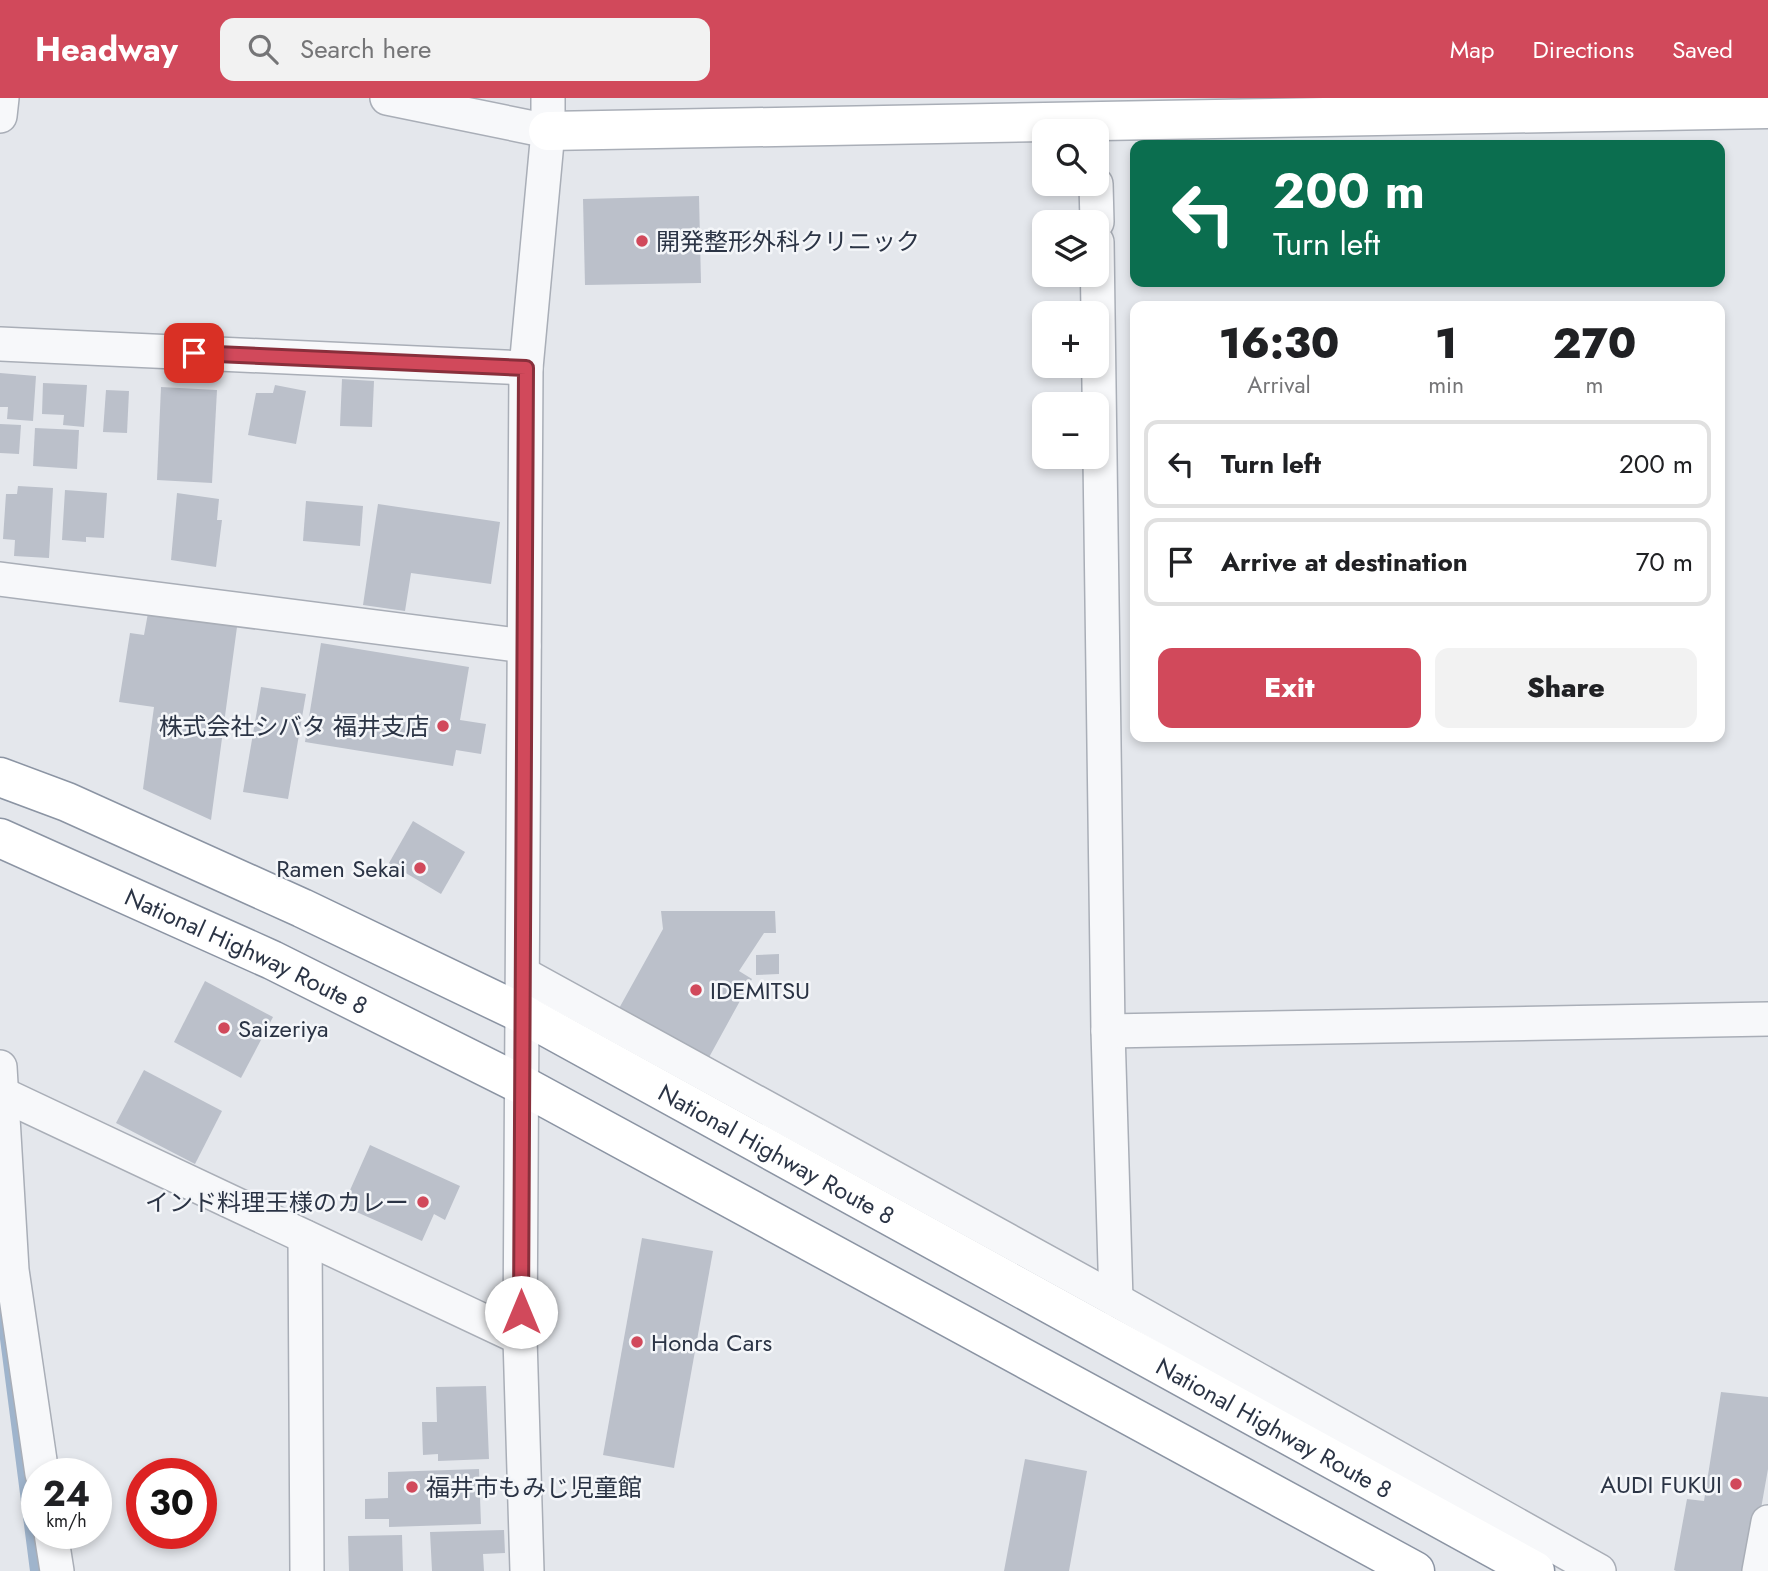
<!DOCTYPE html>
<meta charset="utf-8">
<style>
body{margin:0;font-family:Jost,"Noto Sans JP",sans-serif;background:#f2f2f2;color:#202124;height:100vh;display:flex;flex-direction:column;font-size:26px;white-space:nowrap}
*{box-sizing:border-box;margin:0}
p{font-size:23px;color:#757577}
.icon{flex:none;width:38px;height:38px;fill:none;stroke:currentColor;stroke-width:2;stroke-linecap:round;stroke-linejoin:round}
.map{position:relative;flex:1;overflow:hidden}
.side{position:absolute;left:1130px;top:203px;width:595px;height:441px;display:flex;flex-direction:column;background:#fff;border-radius:14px;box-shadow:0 4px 10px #0003}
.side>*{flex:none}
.banner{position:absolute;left:1130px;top:42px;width:595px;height:147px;border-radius:14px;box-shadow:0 4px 10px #0003;background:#0b6e4f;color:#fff;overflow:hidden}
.tools{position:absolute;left:1032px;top:21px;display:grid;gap:14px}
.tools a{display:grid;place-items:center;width:77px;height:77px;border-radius:14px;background:#fff;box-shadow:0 4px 10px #0003;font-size:35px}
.speed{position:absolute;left:21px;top:1360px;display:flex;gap:14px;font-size:35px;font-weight:700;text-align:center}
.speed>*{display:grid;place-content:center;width:91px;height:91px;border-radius:50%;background:#fff;box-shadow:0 4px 10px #0003;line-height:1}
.speed small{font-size:18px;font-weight:400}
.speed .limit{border:10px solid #d22;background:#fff;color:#111}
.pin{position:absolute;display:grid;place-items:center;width:60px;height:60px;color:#fff;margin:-30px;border-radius:14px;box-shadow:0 4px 10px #0006}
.me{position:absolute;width:77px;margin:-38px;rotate:0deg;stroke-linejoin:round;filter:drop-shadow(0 0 5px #0008)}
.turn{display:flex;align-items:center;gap:24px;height:147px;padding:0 28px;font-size:32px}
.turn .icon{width:91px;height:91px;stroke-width:2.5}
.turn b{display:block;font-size:49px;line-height:60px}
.eta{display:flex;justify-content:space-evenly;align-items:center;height:119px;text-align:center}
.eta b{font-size:42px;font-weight:800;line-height:49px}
.cta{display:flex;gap:14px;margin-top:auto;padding:14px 28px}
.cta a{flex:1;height:80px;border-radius:14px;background:#d1495b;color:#fff;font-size:28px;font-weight:800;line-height:80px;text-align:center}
.cta a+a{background:#f2f2f2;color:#202124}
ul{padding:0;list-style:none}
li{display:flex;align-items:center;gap:21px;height:88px;margin:0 14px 10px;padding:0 14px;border:4px solid #e0e0e0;border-radius:14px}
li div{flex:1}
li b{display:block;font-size:26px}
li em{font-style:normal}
header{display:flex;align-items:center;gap:42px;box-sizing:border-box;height:98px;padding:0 35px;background:#d1495b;color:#fff}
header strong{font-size:33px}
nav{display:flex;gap:38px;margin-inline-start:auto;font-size:24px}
.search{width:490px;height:63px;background:#f2f2f2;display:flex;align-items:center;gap:18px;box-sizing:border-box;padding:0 24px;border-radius:14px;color:#757577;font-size:26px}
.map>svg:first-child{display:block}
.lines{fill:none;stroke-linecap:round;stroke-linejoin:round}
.stream{stroke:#9fb4cc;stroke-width:10}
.building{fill:#bbc0ca}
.street-casing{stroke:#a9aeb7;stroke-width:36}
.secondary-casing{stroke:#a9aeb7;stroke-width:41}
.highway-casing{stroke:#8b94a3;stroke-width:41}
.street{stroke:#f7f8fa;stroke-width:33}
.secondary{stroke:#fff;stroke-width:38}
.highway{stroke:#fff;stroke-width:38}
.route-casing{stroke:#882f3b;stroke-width:18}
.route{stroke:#d1495b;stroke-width:12}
.poi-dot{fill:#d1495b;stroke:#f4f6f9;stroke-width:2.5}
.labels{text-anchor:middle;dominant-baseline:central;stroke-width:5;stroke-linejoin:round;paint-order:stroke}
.poi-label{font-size:24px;fill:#2b3445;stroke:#f4f6f9;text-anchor:start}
.street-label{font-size:24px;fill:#2b3445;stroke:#f4f6f9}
</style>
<header>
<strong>Headway</strong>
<div class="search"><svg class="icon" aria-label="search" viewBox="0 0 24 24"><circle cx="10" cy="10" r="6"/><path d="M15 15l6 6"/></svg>Search here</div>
<nav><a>Map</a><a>Directions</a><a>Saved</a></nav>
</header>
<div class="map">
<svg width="1768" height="1473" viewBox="0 0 1768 1473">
<rect width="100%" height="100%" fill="#e4e7ec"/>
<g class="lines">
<path class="stream" d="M0 1202 35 1473"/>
</g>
<g class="building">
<path d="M699 98 701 185 585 187 583 101Z"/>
<path d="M0 275 36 278 33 323 7 321 8 309H0Z"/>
<path d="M342 281 374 283 372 329 340 328Z"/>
<path d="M43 285 87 287 84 329 63 327 64 317 42 316Z"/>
<path d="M275 287 306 293 296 346 248 337 256 295H273Z"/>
<path d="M161 289 217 292 212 385 157 382Z"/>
<path d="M106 292 129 293 127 335 103 334Z"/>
<path d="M0 326 21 327 19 356 0 355Z"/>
<path d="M35 330 79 332 77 371 33 368Z"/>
<path d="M18 388 53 390 49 460 14 458 15 442 3 441 6 396H17Z"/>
<path d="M65 392 107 395 104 440 86 439V444L62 442Z"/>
<path d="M177 395 219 401 217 422H222L216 469 171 462Z"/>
<path d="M306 403 363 408 360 448 303 443Z"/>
<path d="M378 406 500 424 491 486 411 475 405 513 363 507Z"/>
<path d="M148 515 237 529 211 722 143 691 154 609 119 604 130 535 144 537Z"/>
<path d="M321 545 469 569 460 622 486 626 481 656 456 652 453 668 305 644Z"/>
<path d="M261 589 306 596 288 701 243 694Z"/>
<path d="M413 723 465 754 441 796 389 765Z"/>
<path d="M661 813H775L776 835H764L739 873 752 881 707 963 617 914 663 831Z"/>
<path d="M779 856V876L756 877V857Z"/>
<path d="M205 883 273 919 241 980 174 944Z"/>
<path d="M144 972 222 1013 195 1066 116 1025Z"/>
<path d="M370 1047 460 1088 445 1122 434 1116 422 1143 343 1108Z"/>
<path d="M642 1140 713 1153 674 1370 603 1357Z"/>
<path d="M486 1288 489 1361 438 1363V1356L423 1357 422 1324H437L436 1289Z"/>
<path d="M1721 1294 1768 1299V1371L1750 1473H1676L1674 1472 1687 1401 1704 1403Z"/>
<path d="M1025 1361 1087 1373 1069 1473H1004Z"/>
<path d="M479 1371 481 1426 389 1429V1421H365V1401L388 1400V1374Z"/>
<path d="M504 1432 505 1455 483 1456 484 1473H432L430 1434Z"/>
<path d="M402 1437 403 1473H349L348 1438Z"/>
</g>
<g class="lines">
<defs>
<g id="street">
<path d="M387 0 548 33"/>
<path d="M0 18 2 0"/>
<path d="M1096 86 1097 124"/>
<path d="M1097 144 1108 933 1116 1202"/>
<path d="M0 246 526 270"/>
<path d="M0 481 524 548"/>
<path d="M523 876 1116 1202 1599 1473"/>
<path d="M1108 933 1768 921"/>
<path d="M0 969 12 1172 42 1376"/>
<path d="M0 995 520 1240"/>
<path d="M305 1139 307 1473"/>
<path d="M51 1435 57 1473"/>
<path d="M527 1473 520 1240 526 270 548 33V0"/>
<path d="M1759 1473 1768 1424"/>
</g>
<path id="secondary" d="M548 33 1768 11"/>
<g id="highway">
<path id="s1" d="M0 679 67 704 302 810 523 916 1535 1473"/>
<path id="s2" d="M0 740 272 862 522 987 1415 1473"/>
</g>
</defs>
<use href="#street" class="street-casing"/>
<use href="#secondary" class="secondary-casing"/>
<use href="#highway" class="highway-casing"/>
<use href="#street" class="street"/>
<use href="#secondary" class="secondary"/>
<use href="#highway" class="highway"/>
</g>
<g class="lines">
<defs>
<path id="route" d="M194 255 526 270 521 1214"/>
</defs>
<use href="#route" class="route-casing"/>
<use href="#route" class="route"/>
</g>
<g class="poi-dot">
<circle cx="642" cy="143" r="7"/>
<circle cx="443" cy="628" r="7"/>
<circle cx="420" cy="770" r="7"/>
<circle cx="696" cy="892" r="7"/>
<circle cx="224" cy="930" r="7"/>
<circle cx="423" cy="1104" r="7"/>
<circle cx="637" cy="1244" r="7"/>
<circle cx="1736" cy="1386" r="7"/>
<circle cx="412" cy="1389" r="7"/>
</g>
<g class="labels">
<g class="poi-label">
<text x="656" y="143">開発整形外科クリニック</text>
<text x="429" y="628" text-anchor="end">株式会社シバタ 福井支店</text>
<text x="406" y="770" text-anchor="end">Ramen Sekai</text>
<text x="710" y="892">IDEMITSU</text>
<text x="238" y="930">Saizeriya</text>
<text x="409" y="1104" text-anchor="end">インド料理王様のカレー</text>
<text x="651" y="1244">Honda Cars</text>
<text x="1722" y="1386" text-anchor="end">AUDI FUKUI</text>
<text x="426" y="1389">福井市もみじ児童館</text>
</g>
<g class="street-label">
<text stroke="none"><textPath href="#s2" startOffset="271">National Highway Route 8</textPath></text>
<text stroke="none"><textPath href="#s1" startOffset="864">National Highway Route 8</textPath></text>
<text stroke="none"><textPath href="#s1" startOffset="1432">National Highway Route 8</textPath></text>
</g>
</g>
</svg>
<div class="tools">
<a><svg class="icon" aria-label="search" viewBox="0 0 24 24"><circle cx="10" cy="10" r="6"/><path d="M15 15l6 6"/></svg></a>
<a><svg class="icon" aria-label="layers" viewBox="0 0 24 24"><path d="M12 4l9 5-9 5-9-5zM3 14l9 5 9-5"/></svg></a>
<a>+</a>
<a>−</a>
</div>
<div class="speed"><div>24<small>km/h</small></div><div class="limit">30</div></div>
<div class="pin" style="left:194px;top:255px;background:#d93025"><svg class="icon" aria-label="arrive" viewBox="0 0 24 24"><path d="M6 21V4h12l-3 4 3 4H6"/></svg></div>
<svg class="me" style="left:521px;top:1214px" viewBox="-20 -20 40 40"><circle r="19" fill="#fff"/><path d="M0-13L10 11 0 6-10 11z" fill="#d1495b"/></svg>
<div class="banner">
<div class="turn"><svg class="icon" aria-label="left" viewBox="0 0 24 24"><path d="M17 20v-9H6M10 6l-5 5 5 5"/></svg><div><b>200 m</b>Turn left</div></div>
</div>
<section class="side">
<div class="eta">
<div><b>16:30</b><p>Arrival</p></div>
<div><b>1</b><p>min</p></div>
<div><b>270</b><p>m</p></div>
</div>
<ul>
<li><svg class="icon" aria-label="left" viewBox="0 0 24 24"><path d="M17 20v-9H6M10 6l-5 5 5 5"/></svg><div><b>Turn left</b></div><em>200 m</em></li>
<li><svg class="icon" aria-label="arrive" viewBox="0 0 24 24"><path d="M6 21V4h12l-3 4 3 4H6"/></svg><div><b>Arrive at destination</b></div><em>70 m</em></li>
</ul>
<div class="cta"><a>Exit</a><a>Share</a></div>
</section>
</div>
